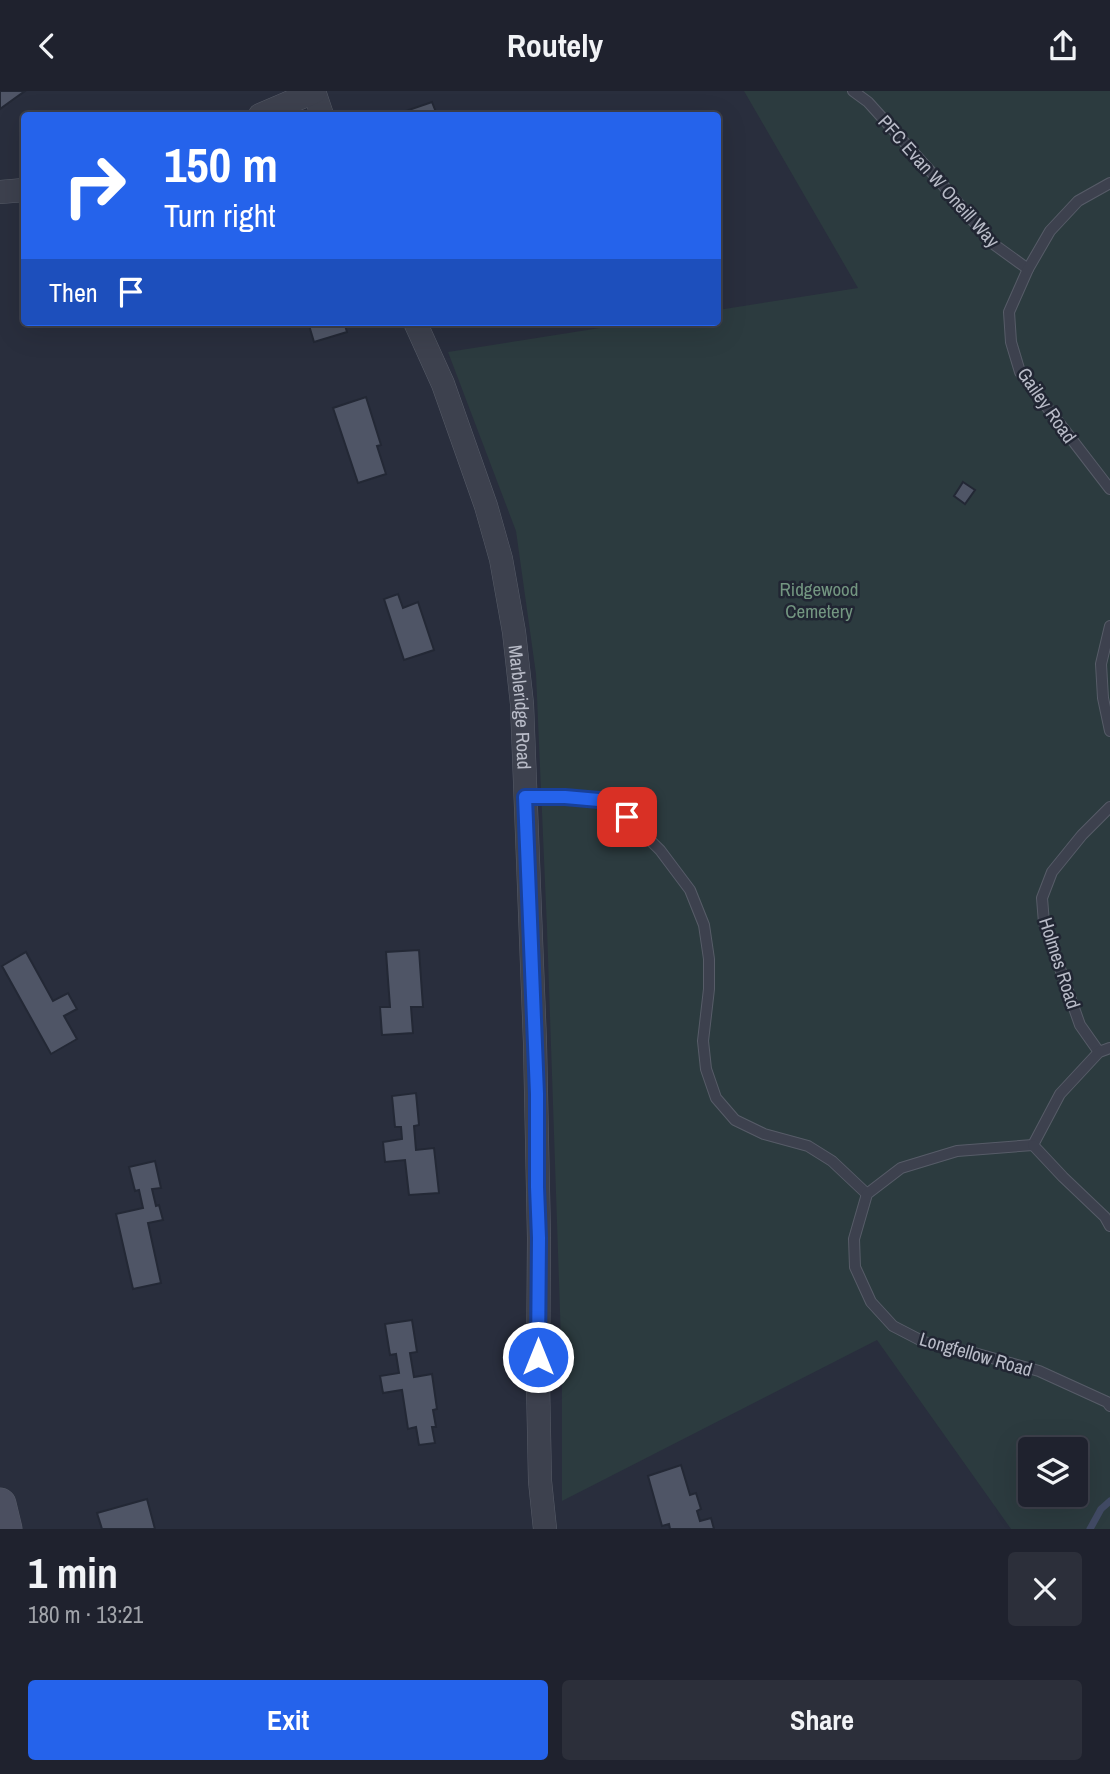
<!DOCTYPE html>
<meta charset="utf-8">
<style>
body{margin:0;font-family:"Archivo Narrow",sans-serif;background:#2c2f3a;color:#f1f3f6;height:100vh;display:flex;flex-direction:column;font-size:26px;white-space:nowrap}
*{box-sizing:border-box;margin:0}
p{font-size:23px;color:#a1a4aa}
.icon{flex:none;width:38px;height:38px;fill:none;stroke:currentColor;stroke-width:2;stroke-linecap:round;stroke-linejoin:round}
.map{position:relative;height:1438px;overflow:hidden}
.sheet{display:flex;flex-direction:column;background:#1f222e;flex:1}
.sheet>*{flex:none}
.top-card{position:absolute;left:21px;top:21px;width:700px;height:214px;border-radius:7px;box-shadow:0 7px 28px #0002,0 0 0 2px #3c3f4a;background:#2563eb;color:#fff;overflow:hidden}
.fabs{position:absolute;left:1018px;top:1346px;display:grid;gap:14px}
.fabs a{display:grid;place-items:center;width:70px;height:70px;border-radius:7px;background:#1f222e;box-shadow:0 7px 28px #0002,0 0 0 2px #3c3f4a;font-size:35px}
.pin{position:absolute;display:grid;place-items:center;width:60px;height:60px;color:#fff;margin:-30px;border-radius:14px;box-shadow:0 4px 10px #0006}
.me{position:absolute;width:77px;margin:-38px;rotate:0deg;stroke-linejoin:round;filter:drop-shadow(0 0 5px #0008)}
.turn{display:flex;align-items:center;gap:24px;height:147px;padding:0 28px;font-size:32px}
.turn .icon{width:91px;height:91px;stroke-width:2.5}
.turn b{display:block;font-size:49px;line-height:60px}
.then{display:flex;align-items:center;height:66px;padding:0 28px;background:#0003;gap:14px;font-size:26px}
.round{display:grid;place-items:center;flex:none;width:74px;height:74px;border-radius:7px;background:#2c2f3a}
.headline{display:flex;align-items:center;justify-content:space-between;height:119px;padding:0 28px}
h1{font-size:42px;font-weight:800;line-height:52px}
.button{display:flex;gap:14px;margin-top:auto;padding:14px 28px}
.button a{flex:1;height:80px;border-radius:7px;background:#2563eb;color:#fff;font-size:28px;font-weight:800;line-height:80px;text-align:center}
.button a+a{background:#2c2f3a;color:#f1f3f6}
header{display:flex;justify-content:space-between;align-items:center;height:91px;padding:0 28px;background:#1f222e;font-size:32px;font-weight:800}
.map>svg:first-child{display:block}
.green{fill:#2c3b3f;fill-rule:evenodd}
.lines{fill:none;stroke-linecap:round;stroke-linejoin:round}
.stream{stroke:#414a64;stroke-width:7}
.building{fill:#4f5566;stroke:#232835;stroke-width:2}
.lane-casing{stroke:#575c68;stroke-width:12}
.street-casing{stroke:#575c68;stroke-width:24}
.secondary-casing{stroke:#575c68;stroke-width:33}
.lane{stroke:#3d414e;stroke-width:10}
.street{stroke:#3d414e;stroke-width:23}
.secondary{stroke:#4b4f60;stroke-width:32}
.route-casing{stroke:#184099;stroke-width:18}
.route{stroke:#2563eb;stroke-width:12}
.labels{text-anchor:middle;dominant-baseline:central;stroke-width:5;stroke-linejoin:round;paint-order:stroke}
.street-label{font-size:19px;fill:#b9bcc8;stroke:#212633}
.park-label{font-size:19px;fill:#739681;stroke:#212633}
</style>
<header><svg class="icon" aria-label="back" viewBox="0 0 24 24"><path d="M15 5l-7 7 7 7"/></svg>Routely<svg class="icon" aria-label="share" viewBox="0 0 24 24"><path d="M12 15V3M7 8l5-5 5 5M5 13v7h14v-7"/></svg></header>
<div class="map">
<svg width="1110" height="1438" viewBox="0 0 1110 1438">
<rect width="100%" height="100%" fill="#292e3d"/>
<path class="green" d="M744 0H1110V1438H1011L877 1249 562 1410V1279L547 837 536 583 516 440 448 261 638 231H718V219L858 197ZM1031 1358H1076V1404H1031Z"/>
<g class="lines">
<path class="stream" d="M1090 1438 1101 1418 1110 1410"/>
</g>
<g class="building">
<path d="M0 0H25L0 18Z"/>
<path d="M432 11 437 24H401L400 22Z"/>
<path d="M308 231H344L347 241 314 251Z"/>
<path d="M366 306 381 354 377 355 386 383 358 392 333 317Z"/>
<path d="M963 391 975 399 965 413 954 405Z"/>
<path d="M398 503 403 517 418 511 434 559 404 569 384 508Z"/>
<path d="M419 859 423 916H411L413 942 382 944 380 916H390L386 861Z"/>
<path d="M26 861 53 910 68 902 77 918 64 925 77 948 51 963 2 875Z"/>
<path d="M416 1002 419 1034 414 1035 416 1059 434 1057 439 1102 409 1104 405 1069 385 1071 383 1051 402 1048 401 1036H395L392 1005Z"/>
<path d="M155 1070 161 1097 152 1098 156 1115 159 1114 163 1129 148 1132 161 1192 133 1198 116 1123 143 1117 139 1099 135 1100 129 1076Z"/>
<path d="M412 1229 417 1261 410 1262 414 1286 432 1283 437 1318 433 1319 436 1336H432L435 1352 419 1354 416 1336 408 1338 402 1299 383 1302 380 1285 399 1282 396 1263 390 1264 385 1233Z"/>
<path d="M681 1374 690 1404 696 1402 701 1418 697 1420 700 1430 711 1427 714 1438H670L669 1433 662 1435 648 1385Z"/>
<path d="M147 1408 155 1438H102L97 1422Z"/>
</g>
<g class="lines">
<defs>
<g id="lane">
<path d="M853 0 868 11 942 93 992 152 1028 178"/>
<path d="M1110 92 1078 110 1050 140 1028 178 1009 221 1011 251 1020 281 1110 398"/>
<path d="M1110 535 1101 573 1103 607 1110 640"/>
<path d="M525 707 565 706 610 710 660 759 690 799 704 834 709 868V898L703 950 706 978 716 1007 735 1029 764 1043 808 1055 832 1070 867 1103"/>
<path d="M1099 961 1080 934 1044 832 1042 807 1052 781 1082 744 1110 716"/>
<path d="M1033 1054 957 1060 901 1077 867 1103 854 1148 855 1176 871 1211 893 1235 924 1251 974 1262 1039 1280 1107 1311 1110 1315"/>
<path d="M1033 1054 1060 1003 1099 961 1110 957"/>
<path d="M1033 1054 1063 1086 1105 1126 1110 1135"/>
</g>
<g id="street">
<path d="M314 0 322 24"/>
<path d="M260 24 314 1"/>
<path d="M0 101 24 99"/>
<path id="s1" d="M415 231 443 293 486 415 501 468 514 541 522 613 535 952 539 1147 538 1292 540 1390 545 1438"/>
</g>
<path id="secondary" d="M0 1413 6 1438"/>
</defs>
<use href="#lane" class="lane-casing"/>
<use href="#street" class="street-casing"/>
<use href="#secondary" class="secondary-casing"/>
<use href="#lane" class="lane"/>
<use href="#street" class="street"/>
<use href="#secondary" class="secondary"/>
</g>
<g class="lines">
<defs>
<path id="route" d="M538 1266 539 1147 537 1096V1003L525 706H565L610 710 627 726"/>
</defs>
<use href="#route" class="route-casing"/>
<use href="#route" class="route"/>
</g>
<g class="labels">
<g class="street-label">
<text transform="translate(939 90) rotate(48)">PFC Evan W Oneill Way</text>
<text transform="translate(1047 314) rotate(55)">Gailey Road</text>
<text stroke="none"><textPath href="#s1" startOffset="402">Marbleridge Road</textPath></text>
<text transform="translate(1060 872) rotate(72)">Holmes Road</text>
<text transform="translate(976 1263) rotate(16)">Longfellow Road</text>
</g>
<g class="park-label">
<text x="819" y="498">Ridgewood<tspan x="819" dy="22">Cemetery</tspan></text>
</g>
</g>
</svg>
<div class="fabs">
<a><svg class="icon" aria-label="layers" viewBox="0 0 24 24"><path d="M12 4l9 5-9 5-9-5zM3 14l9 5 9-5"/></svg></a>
</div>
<div class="pin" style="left:627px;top:726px;background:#d93025"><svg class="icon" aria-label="arrive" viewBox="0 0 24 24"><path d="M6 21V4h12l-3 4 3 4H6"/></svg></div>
<svg class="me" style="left:538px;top:1266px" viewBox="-20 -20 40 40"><circle r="17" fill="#2563eb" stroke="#fff" stroke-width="3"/><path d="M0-11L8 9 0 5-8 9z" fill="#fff"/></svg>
<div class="top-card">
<div class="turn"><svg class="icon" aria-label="right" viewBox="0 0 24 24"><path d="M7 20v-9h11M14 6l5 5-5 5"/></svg><div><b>150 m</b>Turn right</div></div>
<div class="then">Then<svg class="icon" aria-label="arrive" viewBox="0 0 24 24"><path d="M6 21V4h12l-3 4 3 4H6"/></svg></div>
</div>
</div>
<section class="sheet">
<div class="headline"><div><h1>1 min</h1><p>180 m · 13:21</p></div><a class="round"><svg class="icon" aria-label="close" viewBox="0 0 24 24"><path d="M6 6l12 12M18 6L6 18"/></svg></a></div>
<div class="button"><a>Exit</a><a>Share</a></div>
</section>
